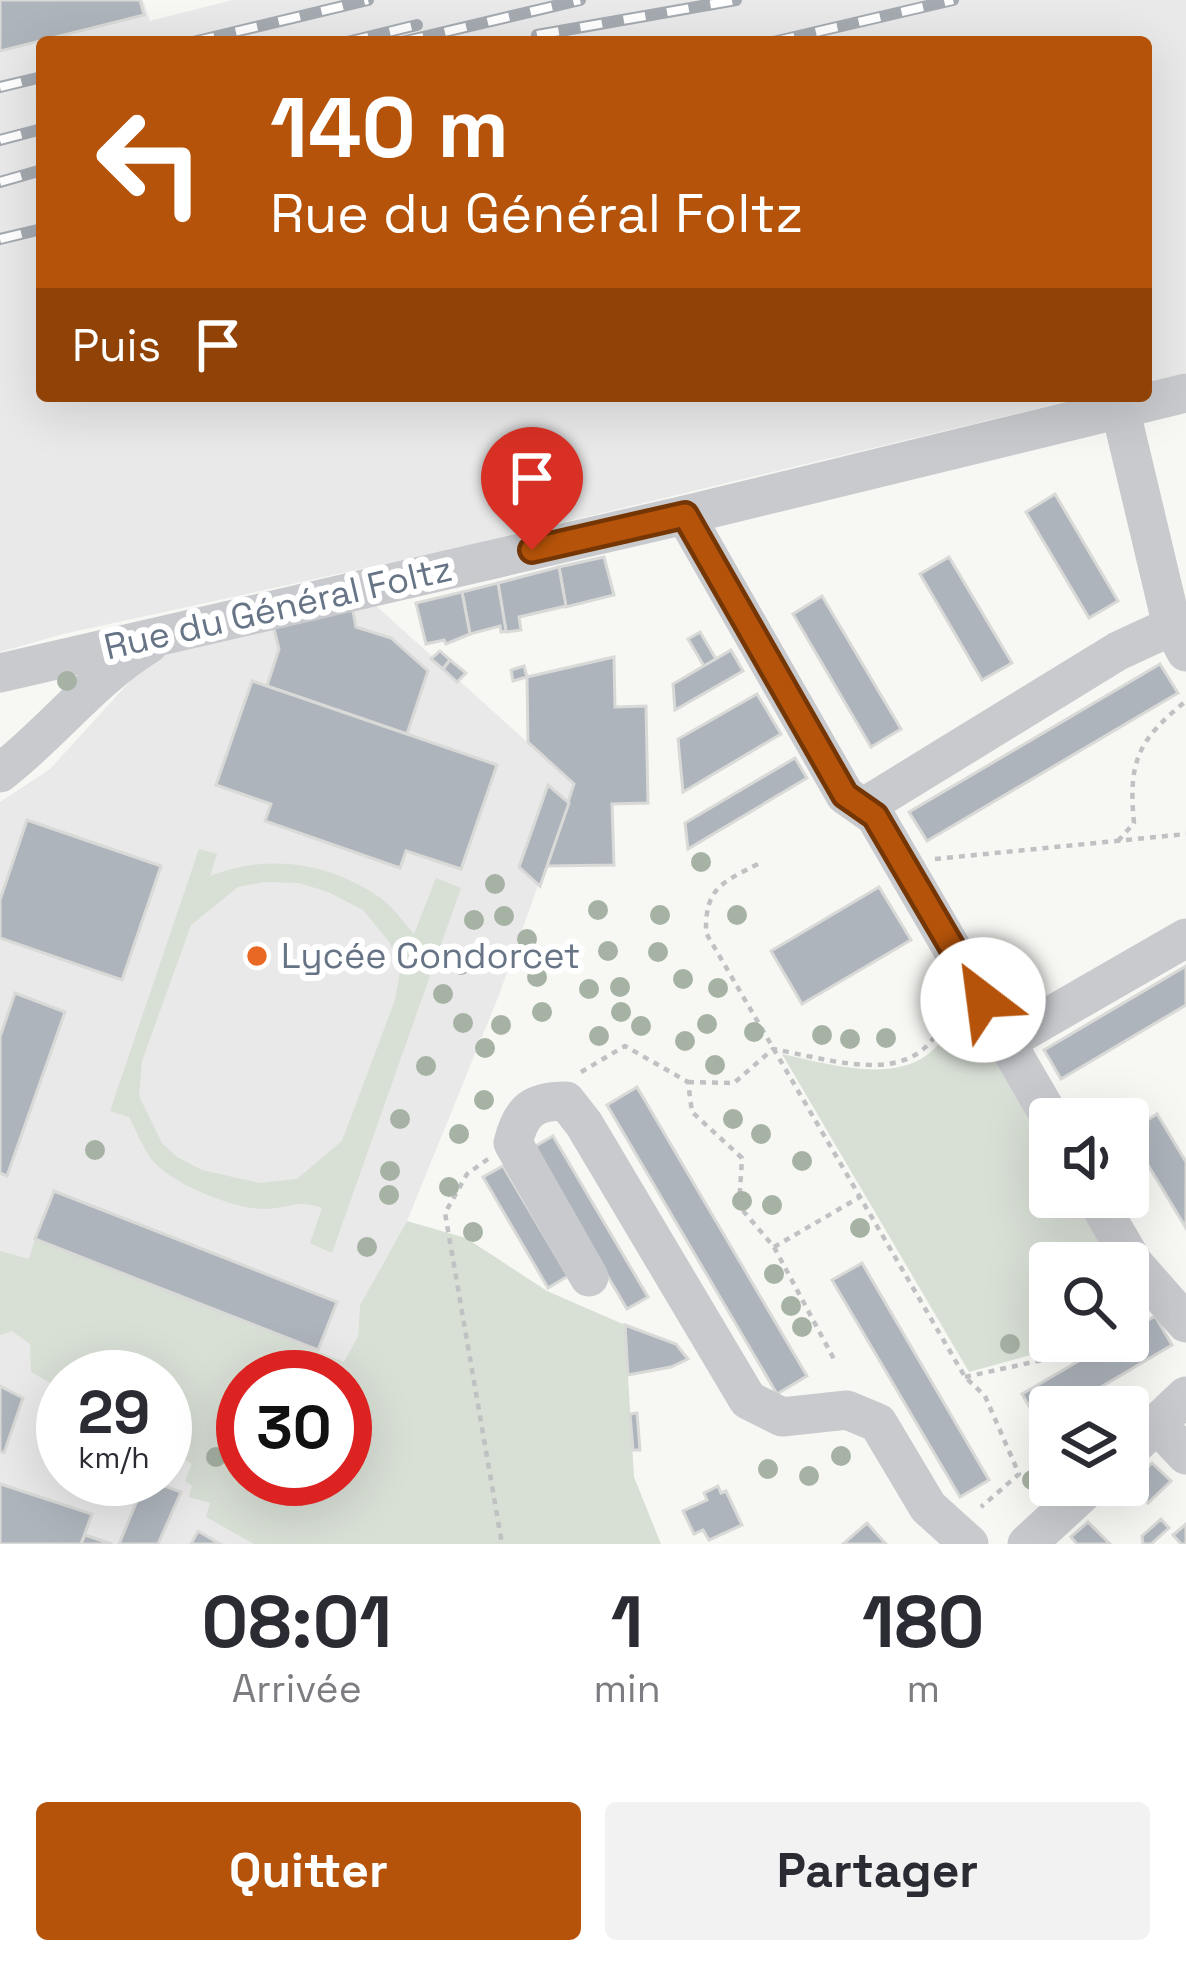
<!DOCTYPE html>
<html lang="fr">
<meta charset="utf-8">
<style>
body{margin:0;font-family:"Space Grotesk",sans-serif;background:#f2f2f3;color:#2b2b33;height:100vh;display:flex;flex-direction:column;font-size:45px;white-space:nowrap}
*{box-sizing:border-box;margin:0}
p{font-size:39px;color:#7c7c81}
.icon{flex:none;width:66px;height:66px;fill:none;stroke:currentColor;stroke-width:2;stroke-linecap:round;stroke-linejoin:round}
.map{position:relative;height:1544px;overflow:hidden}
.details{display:flex;flex-direction:column;background:#fff;flex:1}
.details>*{flex:none}
.banner{position:absolute;left:36px;top:36px;width:1116px;height:366px;border-radius:12px;box-shadow:0 12px 48px #0002;background:#b45309;color:#fff;overflow:hidden}
.fabs{position:absolute;left:1029px;top:1098px;display:grid;gap:24px}
.fabs a{display:grid;place-items:center;width:120px;height:120px;border-radius:12px;background:#fff;box-shadow:0 12px 48px #0002;font-size:60px}
.speed{position:absolute;left:36px;top:1350px;display:flex;gap:24px;font-size:60px;font-weight:700;text-align:center}
.speed>*{display:grid;place-content:center;width:156px;height:156px;border-radius:50%;background:#fff;box-shadow:0 12px 48px #0002;line-height:1}
.speed small{font-size:30px;font-weight:400}
.speed .limit{border:18px solid #d22;background:#fff;color:#111}
.pin{position:absolute;display:grid;place-items:center;width:102px;height:102px;color:#fff;margin:-123px -51px;border-radius:50% 50% 50% 0;rotate:-45deg;box-shadow:0 0 12px #0007}
.pin .icon{rotate:45deg}
.me{position:absolute;width:132px;margin:-66px;rotate:330deg;stroke-linejoin:round;filter:drop-shadow(0 0 9px #0008)}
.turn{display:flex;align-items:center;gap:42px;height:252px;padding:0 36px;font-size:54px}
.turn .icon{width:156px;height:156px;stroke-width:2.5}
.turn b{display:block;font-size:84px;line-height:102px}
.then{display:flex;align-items:center;height:114px;padding:0 36px;background:#0003;gap:24px;font-size:45px}
.eta{display:flex;justify-content:space-evenly;align-items:center;height:204px;text-align:center}
.eta b{font-size:72px;font-weight:600;line-height:84px}
.action{display:flex;gap:24px;margin-top:auto;padding:24px 36px}
.action a{flex:1;height:138px;border-radius:12px;background:#b45309;color:#fff;font-size:48px;font-weight:600;line-height:138px;text-align:center}
.action a+a{background:#f2f2f3;color:#2b2b33}
.map>svg:first-child{display:block}
.built{fill:#e8e9e8;fill-rule:evenodd}
.green{fill:#d8dfd5;fill-rule:evenodd}
.building{fill:#adb4bb;stroke:#d9d9d7;stroke-width:3}
.lines{fill:none;stroke-linecap:round;stroke-linejoin:round}
.path{stroke:#bfc1c3;stroke-width:4.5;stroke-dasharray:6 6;stroke-linecap:butt}
.minor{stroke:#c8cace;stroke-width:39}
.rail-casing{stroke:#a5aab1;stroke-width:12}
.rail{stroke:#fff;stroke-width:8;stroke-dasharray:22;stroke-linecap:butt}
.tree{fill:#a6b2a3}
.route-casing{stroke:#753606;stroke-width:30}
.route{stroke:#b45309;stroke-width:21}
.poi-dot{fill:#e86824;stroke:#fff;stroke-width:4.5}
.labels{text-anchor:middle;dominant-baseline:central;stroke-width:12;stroke-linejoin:round;paint-order:stroke}
.street-label{font-size:36px;fill:#667486;stroke:#fff}
.poi-label{font-size:36px;fill:#667486;stroke:#fff;text-anchor:start}
</style>
<div class="map">
<svg width="1186" height="1544" viewBox="0 0 1186 1544">
<rect width="100%" height="100%" fill="#f7f8f4"/>
<g class="built">
<path d="M0 0H143L150 21 233 0H1186V373L1146 383V42H42V396H1090L439 552 63 634 0 652Z"/>
<path d="M375 605 574 784 499 995 407 1221 360 1305 358 1336 337 1377H243V1479L350 1544H0V802L50 769 144 666 175 648ZM63 1377H165V1479H63Z"/>
</g>
<g class="green">
<path d="M199 849 217 854 210 876C269 853 330 862 382 899 394 908 404 923 414 934L436 878 461 888 332 1253 310 1243 322 1208C297 1199 290 1208 266 1209 235 1210 172 1184 152 1160 143 1148 136 1130 129 1117L110 1111ZM264 882 299 883 328 892 363 910 390 943 400 972 395 1000 342 1141 297 1179 259 1183 202 1170 177 1157 162 1143 139 1096 142 1061 191 925 238 887Z"/>
<path d="M957 997 1050 1155V1197H1075L1114 1263H1050V1341H1082L969 1372 782 1054C834 1065 914 1091 946 1033 951 1022 953 1008 957 997Z"/>
<path d="M407 1221 466 1238 547 1291 625 1325 634 1477 661 1544H254L206 1517 210 1503 189 1497 192 1486 185 1481 192 1464 165 1449V1377H63V1390L31 1372 30 1344 12 1331 0 1335V1251L29 1259 35 1239 344 1362 358 1336 360 1305ZM243 1377H345V1479H243Z"/>
</g>
<g class="building">
<path d="M0 0H140L144 15 0 51Z"/>
<path d="M1055 494 1118 601 1089 618 1026 512Z"/>
<path d="M604 557 614 595 566 607 559 567Z"/>
<path d="M949 557 1012 663 982 680 920 574Z"/>
<path d="M559 567 566 606 519 617 521 630 506 632 498 583Z"/>
<path d="M498 583 506 631 501 632 500 626 470 634 462 592Z"/>
<path d="M462 592 470 634 446 644 444 640 426 644 416 603Z"/>
<path d="M822 596 901 729 871 747 793 614Z"/>
<path d="M352 606 356 627 391 638 428 671 407 734 267 686 279 649 273 625Z"/>
<path d="M700 632 716 659 704 666 688 639Z"/>
<path d="M731 650 743 671 675 710 673 684Z"/>
<path d="M440 651 450 660 443 669 431 659Z"/>
<path d="M614 657 615 707 646 706 648 803 612 804 614 865 547 866 574 784 528 742 527 677Z"/>
<path d="M450 660 466 673 457 682 443 669Z"/>
<path d="M1160 664 1178 693 927 841 909 812Z"/>
<path d="M524 666 527 677 513 681 511 670Z"/>
<path d="M252 681 497 765 461 869 406 851 400 868 265 821 271 804 216 785Z"/>
<path d="M757 694 781 734 683 792 678 739Z"/>
<path d="M795 758 807 778 688 849 685 823Z"/>
<path d="M548 785 569 803 540 886 519 867Z"/>
<path d="M27 820 161 866 122 980 0 938V900Z"/>
<path d="M879 887 911 940 802 1004 771 951Z"/>
<path d="M1186 966V1005L1061 1079 1044 1050Z"/>
<path d="M15 993 65 1012 7 1176 0 1173V1037Z"/>
<path d="M637 1087 807 1376 777 1394 607 1105Z"/>
<path d="M1157 1114 1186 1162V1228L1128 1132Z"/>
<path d="M553 1136 648 1297 627 1309 532 1148Z"/>
<path d="M503 1166 568 1276 548 1288 483 1177Z"/>
<path d="M54 1191 337 1302 318 1350 35 1239Z"/>
<path d="M862 1263 989 1480 960 1497 832 1280Z"/>
<path d="M1155 1316 1172 1345 1067 1407H1050V1417L1039 1424 1022 1394 1113 1341H1128V1332Z"/>
<path d="M625 1325 676 1344 688 1359 671 1367 628 1375Z"/>
<path d="M0 1386 23 1398 4 1453 0 1451Z"/>
<path d="M637 1413 640 1450H633L630 1414Z"/>
<path d="M1152 1463 1171 1481 1148 1503 1130 1484Z"/>
<path d="M146 1479 181 1492 158 1544H119Z"/>
<path d="M0 1484 92 1514 81 1544H0Z"/>
<path d="M718 1486 721 1493 726 1491 742 1525 709 1540 703 1530 694 1534 683 1511 707 1500 704 1493Z"/>
<path d="M1161 1519 1169 1528 1151 1544H1143L1142 1536Z"/>
<path d="M1088 1522 1110 1544H1077L1071 1537Z"/>
<path d="M867 1523 886 1544H843Z"/>
<path d="M1186 1524V1544H1181L1173 1535Z"/>
<path d="M198 1531 220 1544H191Z"/>
<path d="M85 1535 112 1544H81Z"/>
</g>
<g class="lines">
<g class="path">
<path d="M1118 841 1134 823C1128 761 1138 740 1186 701"/>
<path d="M935 859 1186 834"/>
<path d="M758 864C721 883 705 888 706 933L965 1377 985 1396 1019 1474 981 1507"/>
<path d="M581 1072 625 1046 688 1082 692 1112 742 1158 739 1206 774 1247 835 1361"/>
<path d="M688 1082 734 1083 773 1049C840 1061 926 1094 948 1005"/>
<path d="M488 1159 467 1174 445 1213 502 1544"/>
<path d="M774 1247 860 1197"/>
<path d="M965 1377 1074 1353 1096 1341"/>
<path d="M1036 1431 1050 1423"/>
</g>
<g class="minor">
<path d="M1120 408 1172 626 1186 652"/>
<path d="M685 515 845 795 875 816 1051 1119"/>
<path d="M0 673 685 515 1186 393"/>
<path d="M0 773C52 733 94 677 149 644"/>
<path d="M864 807 1118 651 1172 626"/>
<path d="M1007 1041 1186 938"/>
<path d="M1095 1197 1134 1264 1186 1323"/>
<path d="M589 1277 513 1143C521 1110 533 1101 566 1101L584 1124 748 1400 782 1417 847 1410 878 1423 928 1507 969 1544"/>
<path d="M1157 1424 1186 1455"/>
<path d="M1128 1451 1186 1396"/>
<path d="M1027 1544 1091 1485"/>
</g>
<defs>
<g id="rail">
<path d="M537 35 736 0"/>
<path d="M193 42 368 0"/>
<path d="M347 42 417 25"/>
<path d="M402 42 580 0"/>
<path d="M773 42 953 0"/>
<path d="M0 87 42 77"/>
<path d="M0 140 42 129"/>
<path d="M0 182 42 170"/>
<path d="M0 239 42 229"/>
</g>
</defs>
<use href="#rail" class="rail-casing"/>
<use href="#rail" class="rail"/>
</g>
<g class="tree">
<circle cx="67" cy="681" r="10"/>
<circle cx="701" cy="862" r="10"/>
<circle cx="495" cy="884" r="10"/>
<circle cx="598" cy="910" r="10"/>
<circle cx="660" cy="915" r="10"/>
<circle cx="737" cy="915" r="10"/>
<circle cx="504" cy="916" r="10"/>
<circle cx="474" cy="920" r="10"/>
<circle cx="527" cy="939" r="10"/>
<circle cx="608" cy="951" r="10"/>
<circle cx="658" cy="952" r="10"/>
<circle cx="461" cy="965" r="10"/>
<circle cx="537" cy="977" r="10"/>
<circle cx="683" cy="979" r="10"/>
<circle cx="620" cy="987" r="10"/>
<circle cx="718" cy="988" r="10"/>
<circle cx="589" cy="989" r="10"/>
<circle cx="443" cy="994" r="10"/>
<circle cx="542" cy="1012" r="10"/>
<circle cx="621" cy="1012" r="10"/>
<circle cx="463" cy="1023" r="10"/>
<circle cx="707" cy="1024" r="10"/>
<circle cx="501" cy="1025" r="10"/>
<circle cx="641" cy="1026" r="10"/>
<circle cx="754" cy="1032" r="10"/>
<circle cx="822" cy="1035" r="10"/>
<circle cx="599" cy="1036" r="10"/>
<circle cx="886" cy="1038" r="10"/>
<circle cx="850" cy="1039" r="10"/>
<circle cx="685" cy="1041" r="10"/>
<circle cx="485" cy="1048" r="10"/>
<circle cx="715" cy="1065" r="10"/>
<circle cx="426" cy="1066" r="10"/>
<circle cx="484" cy="1100" r="10"/>
<circle cx="400" cy="1119" r="10"/>
<circle cx="733" cy="1119" r="10"/>
<circle cx="459" cy="1134" r="10"/>
<circle cx="761" cy="1134" r="10"/>
<circle cx="95" cy="1150" r="10"/>
<circle cx="802" cy="1161" r="10"/>
<circle cx="390" cy="1171" r="10"/>
<circle cx="449" cy="1187" r="10"/>
<circle cx="389" cy="1195" r="10"/>
<circle cx="742" cy="1201" r="10"/>
<circle cx="772" cy="1205" r="10"/>
<circle cx="860" cy="1228" r="10"/>
<circle cx="473" cy="1232" r="10"/>
<circle cx="367" cy="1247" r="10"/>
<circle cx="774" cy="1274" r="10"/>
<circle cx="791" cy="1306" r="10"/>
<circle cx="802" cy="1327" r="10"/>
<circle cx="1010" cy="1344" r="10"/>
<circle cx="179" cy="1417" r="10"/>
<circle cx="841" cy="1456" r="10"/>
<circle cx="216" cy="1457" r="10"/>
<circle cx="768" cy="1469" r="10"/>
<circle cx="809" cy="1476" r="10"/>
<circle cx="1032" cy="1480" r="10"/>
</g>
<g class="lines">
<defs>
<path id="route" d="M532 550 685 515 845 795 875 816 983 1000"/>
</defs>
<use href="#route" class="route-casing"/>
<use href="#route" class="route"/>
</g>
<circle class="poi-dot" cx="257" cy="956" r="12"/>
<g class="labels">
<g class="street-label">
<text transform="translate(278 608) rotate(-13)">Rue du Général Foltz</text>
</g>
<g class="poi-label">
<text x="281" y="956">Lycée Condorcet</text>
</g>
</g>
</svg>
<div class="fabs">
<a><svg class="icon" aria-label="sound" viewBox="0 0 24 24"><path d="M4 9h4l5-4v14l-5-4H4zM17 9q2 3 0 6"/></svg></a>
<a><svg class="icon" aria-label="search" viewBox="0 0 24 24"><circle cx="10" cy="10" r="6"/><path d="M15 15l6 6"/></svg></a>
<a><svg class="icon" aria-label="layers" viewBox="0 0 24 24"><path d="M12 4l9 5-9 5-9-5zM3 14l9 5 9-5"/></svg></a>
</div>
<div class="speed"><div>29<small>km/h</small></div><div class="limit">30</div></div>
<div class="pin" style="left:532px;top:550px;background:#d93025"><svg class="icon" aria-label="arrive" viewBox="0 0 24 24"><path d="M6 21V4h12l-3 4 3 4H6"/></svg></div>
<svg class="me" style="left:983px;top:1000px" viewBox="-20 -20 40 40"><circle r="19" fill="#fff"/><path d="M0-13L10 11 0 6-10 11z" fill="#b45309"/></svg>
<div class="banner">
<div class="turn"><svg class="icon" aria-label="left" viewBox="0 0 24 24"><path d="M17 20v-9H6M10 6l-5 5 5 5"/></svg><div><b>140 m</b>Rue du Général Foltz</div></div>
<div class="then">Puis<svg class="icon" aria-label="arrive" viewBox="0 0 24 24"><path d="M6 21V4h12l-3 4 3 4H6"/></svg></div>
</div>
</div>
<section class="details">
<div class="eta">
<div><b>08:01</b><p>Arrivée</p></div>
<div><b>1</b><p>min</p></div>
<div><b>180</b><p>m</p></div>
</div>
<div class="action"><a>Quitter</a><a>Partager</a></div>
</section>
